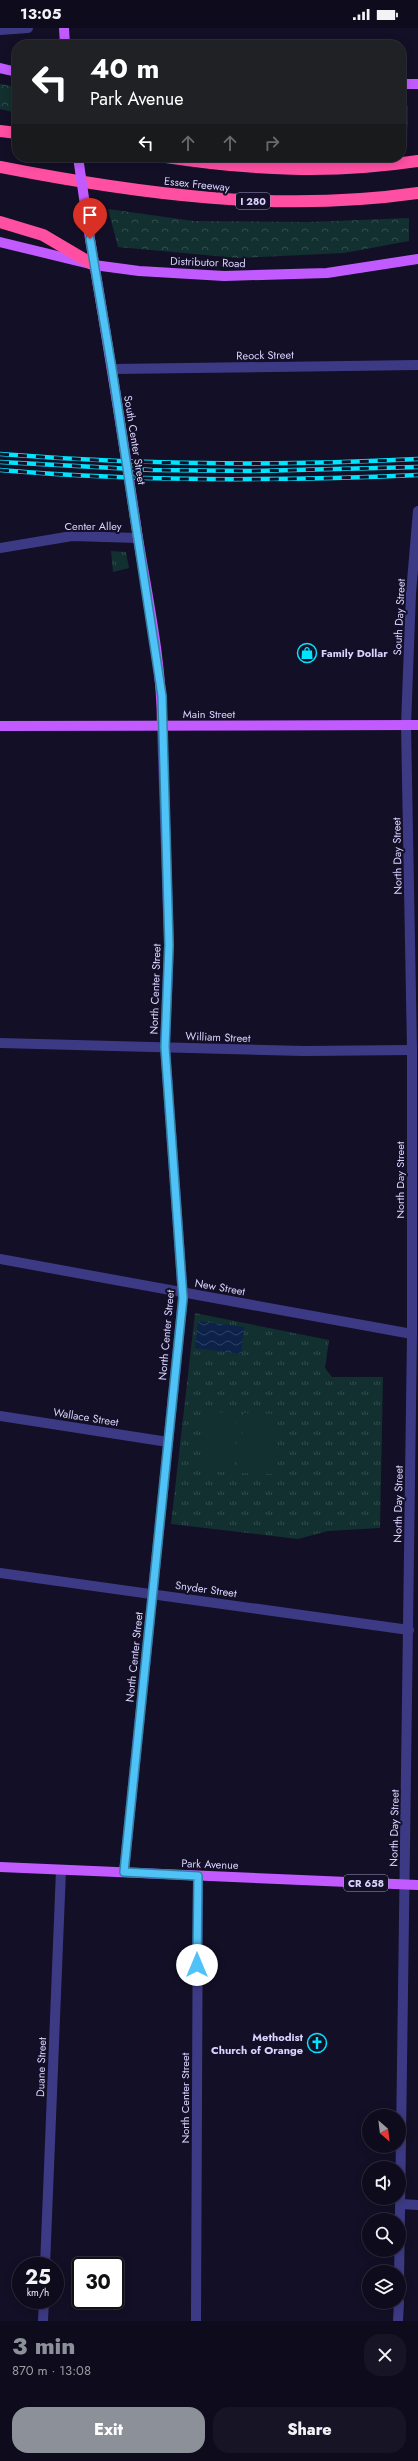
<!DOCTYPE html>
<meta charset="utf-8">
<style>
body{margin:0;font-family:Jost,sans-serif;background:#171425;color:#f1f3f6;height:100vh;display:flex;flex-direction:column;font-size:15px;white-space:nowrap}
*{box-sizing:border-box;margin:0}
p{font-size:13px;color:#9b9ba3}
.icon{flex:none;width:22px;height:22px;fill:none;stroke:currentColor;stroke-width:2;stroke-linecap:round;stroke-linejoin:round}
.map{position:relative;height:2293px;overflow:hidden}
.sheet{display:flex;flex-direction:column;background:#0e0b1c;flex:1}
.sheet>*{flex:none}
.guide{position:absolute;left:12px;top:12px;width:394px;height:122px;border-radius:16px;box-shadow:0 2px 10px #0003,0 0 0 1px #2e2b3b;background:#202124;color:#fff;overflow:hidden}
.needle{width:26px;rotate:152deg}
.buttons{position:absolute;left:362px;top:2081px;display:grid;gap:8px}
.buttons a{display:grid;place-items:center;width:44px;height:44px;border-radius:50%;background:#0e0b1c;box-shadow:0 2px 10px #0003,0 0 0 1px #2e2b3b;font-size:20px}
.speed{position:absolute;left:12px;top:2229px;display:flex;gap:8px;font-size:20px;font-weight:700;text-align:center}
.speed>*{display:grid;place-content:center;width:52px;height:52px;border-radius:50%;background:#0e0b1c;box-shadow:0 2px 10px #0003,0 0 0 1px #2e2b3b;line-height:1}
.speed small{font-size:10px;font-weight:400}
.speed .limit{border:2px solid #111;border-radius:6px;background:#fff;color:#111}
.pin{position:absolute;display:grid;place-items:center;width:34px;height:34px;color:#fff;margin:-41px -17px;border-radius:50% 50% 50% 0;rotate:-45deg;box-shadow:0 0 4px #0007}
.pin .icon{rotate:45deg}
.me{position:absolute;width:44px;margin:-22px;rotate:0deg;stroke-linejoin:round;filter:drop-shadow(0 0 3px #0008)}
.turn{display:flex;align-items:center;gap:14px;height:84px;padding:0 12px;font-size:18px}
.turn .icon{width:52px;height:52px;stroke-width:2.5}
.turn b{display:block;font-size:28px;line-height:34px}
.lanes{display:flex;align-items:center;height:38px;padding:0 12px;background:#0003;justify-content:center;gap:20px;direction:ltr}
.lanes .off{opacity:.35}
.round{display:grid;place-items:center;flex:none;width:42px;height:42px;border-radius:16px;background:#171425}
.summary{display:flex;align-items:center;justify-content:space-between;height:68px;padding:0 12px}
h1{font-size:24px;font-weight:800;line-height:30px;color:#8c9099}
.button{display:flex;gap:8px;margin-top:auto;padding:8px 12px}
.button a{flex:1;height:46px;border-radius:16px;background:#8c9099;color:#fff;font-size:16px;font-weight:800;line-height:46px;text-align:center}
.button a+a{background:#171425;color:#f1f3f6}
.status{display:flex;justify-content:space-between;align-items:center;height:28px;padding:0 20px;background:#0e0b1c;direction:ltr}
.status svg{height:11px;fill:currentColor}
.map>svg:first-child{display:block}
.grass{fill:url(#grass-tufts)}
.forest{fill:url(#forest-crowns)}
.pitch{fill:#12302f}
.water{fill:url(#water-waves)}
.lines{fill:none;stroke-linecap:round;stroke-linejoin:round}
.minor{stroke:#3d3a85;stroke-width:10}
.major{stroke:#c25bff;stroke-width:10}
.highway{stroke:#ff4fa3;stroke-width:12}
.rail-casing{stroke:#00e5ff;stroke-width:4.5}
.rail{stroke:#130f26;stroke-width:3;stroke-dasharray:9;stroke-linecap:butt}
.major-bridge{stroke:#c25bff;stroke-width:10}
.route-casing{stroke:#337fa1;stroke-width:10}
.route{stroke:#4fc3f7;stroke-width:7}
.labels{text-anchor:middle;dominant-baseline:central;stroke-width:4;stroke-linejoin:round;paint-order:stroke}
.shield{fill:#130f26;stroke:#9e99be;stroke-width:1}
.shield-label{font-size:10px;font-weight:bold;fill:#d9d4ff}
.street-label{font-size:11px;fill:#d9d4ff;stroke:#130f26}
.poi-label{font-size:11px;font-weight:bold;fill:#d9d4ff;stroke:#130f26;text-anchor:start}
</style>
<div class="status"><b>13:05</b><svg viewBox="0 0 49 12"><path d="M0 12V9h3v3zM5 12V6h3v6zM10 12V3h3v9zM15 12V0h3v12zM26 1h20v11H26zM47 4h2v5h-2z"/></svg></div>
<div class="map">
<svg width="418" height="2293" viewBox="0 0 418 2293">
<defs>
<pattern id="grass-tufts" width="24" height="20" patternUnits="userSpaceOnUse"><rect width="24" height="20" fill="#12302f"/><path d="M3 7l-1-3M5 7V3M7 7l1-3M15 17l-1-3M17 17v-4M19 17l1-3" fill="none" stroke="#344d4e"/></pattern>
<pattern id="forest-crowns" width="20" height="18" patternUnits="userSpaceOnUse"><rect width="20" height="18" fill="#12302f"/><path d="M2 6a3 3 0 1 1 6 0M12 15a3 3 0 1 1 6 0" fill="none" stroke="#344d4e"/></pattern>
<pattern id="water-waves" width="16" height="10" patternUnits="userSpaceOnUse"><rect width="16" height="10" fill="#0c2248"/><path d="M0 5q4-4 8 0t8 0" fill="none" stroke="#2f4163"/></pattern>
</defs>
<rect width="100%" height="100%" fill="#130f26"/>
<g class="grass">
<path d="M111 523 126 524 129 540 113 544Z"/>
<path d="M195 1285 329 1312 325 1340 332 1349H383L380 1500 328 1503 298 1511 171 1496Z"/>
</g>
<g class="forest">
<path d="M0 56 17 59V85L0 81Z"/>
<path d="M401 77 408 78 407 116 401 117Z"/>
<path d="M108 181 194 193 308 194 409 190V213L344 225 238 230 118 219Z"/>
</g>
<g class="pitch">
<path d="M204 1384 236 1385 235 1444H202Z"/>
<path d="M243 1385 276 1386 274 1446 241 1445Z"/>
</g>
<path class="water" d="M198 1293 244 1299 241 1326 195 1320Z"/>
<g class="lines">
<g class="minor">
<path d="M0 2 28 0"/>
<path d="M113 341 418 337"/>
<path d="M0 520 72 508 138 510"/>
<path d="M0 1015 304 1023 412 1022"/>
<path d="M0 1231 412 1306"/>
<path d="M0 1388 168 1414"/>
<path d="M0 1545 409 1602"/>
<path d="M124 1844 183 1270 165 1019 169 917 162 699"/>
<path d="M401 2176 418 2177"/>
<path d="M45 2238 61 1842"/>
<path d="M399 2255 412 1306V1022L406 697 411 565 418 483"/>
<path d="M43 2293 44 2272"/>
<path d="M196 2293 198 1848"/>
<path d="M398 2293 399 2274"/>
</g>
<g class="major">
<path d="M64 0 65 17"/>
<path d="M0 40 17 44"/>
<path d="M401 56H418"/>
<path d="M90 211C107 310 123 410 138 510 148 572 162 635 162 699"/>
<path d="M0 214 94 237 139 243 224 248 327 245 418 231"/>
<path d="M0 698 418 697"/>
<path d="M0 1839 418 1857"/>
</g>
<g class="highway">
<path d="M0 103 17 105"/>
<path d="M166 129C251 142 333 146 418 133"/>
<path d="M0 139C138 166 278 185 418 165"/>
<path d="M0 194 43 207 94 237"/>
</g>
<defs>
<g id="rail">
<path d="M0 426C139 437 279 438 418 431"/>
<path d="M0 434 152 442 254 443 418 439"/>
<path d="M0 442C139 454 279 453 418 447"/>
</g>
</defs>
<use href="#rail" class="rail-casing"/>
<use href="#rail" class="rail"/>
<path class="major-bridge" d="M78 129 90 211"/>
</g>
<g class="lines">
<defs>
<path id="route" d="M90 211 112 341 162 668 169 917 165 1019 183 1270 124 1844 198 1848 197 1937"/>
</defs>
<use href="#route" class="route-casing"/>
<use href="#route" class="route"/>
</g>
<defs>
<symbol id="shop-ring" viewBox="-11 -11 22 22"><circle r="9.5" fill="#130f26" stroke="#00e5ff" stroke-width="1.5"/><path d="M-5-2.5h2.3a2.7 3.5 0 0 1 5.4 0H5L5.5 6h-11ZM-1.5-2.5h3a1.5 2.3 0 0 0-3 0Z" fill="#00e5ff"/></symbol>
<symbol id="church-ring" viewBox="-11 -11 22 22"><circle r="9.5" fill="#130f26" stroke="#00e5ff" stroke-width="1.5"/><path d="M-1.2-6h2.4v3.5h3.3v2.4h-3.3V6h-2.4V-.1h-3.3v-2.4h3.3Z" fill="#00e5ff"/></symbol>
</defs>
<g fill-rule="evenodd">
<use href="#shop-ring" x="296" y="614" width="22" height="22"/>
<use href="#church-ring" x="306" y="2004" width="22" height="22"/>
</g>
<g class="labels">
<g class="shield">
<rect x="236" y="165" width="34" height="16" rx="3"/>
<rect x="344" y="1847" width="44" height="16" rx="3"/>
</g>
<g class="shield-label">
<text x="253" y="173">I 280</text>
<text x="366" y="1855">CR 658</text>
</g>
<g class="street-label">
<text transform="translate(197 156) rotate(6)">Essex Freeway</text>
<text transform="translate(208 234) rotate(2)">Distributor Road</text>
<text transform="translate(265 327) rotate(-1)">Reock Street</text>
<text transform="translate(135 412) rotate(81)">South Center Street</text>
<text x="93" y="498">Center Alley</text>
<text transform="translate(399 589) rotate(-87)">South Day Street</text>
<text x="209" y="686">Main Street</text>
<text transform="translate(397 828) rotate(-91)">North Day Street</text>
<text transform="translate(155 961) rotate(-88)">North Center Street</text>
<text transform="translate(218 1009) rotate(2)">William Street</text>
<text transform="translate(400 1152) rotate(-90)">North Day Street</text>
<text transform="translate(220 1259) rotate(10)">New Street</text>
<text transform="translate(166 1307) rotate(-85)">North Center Street</text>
<text transform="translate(86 1389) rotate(9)">Wallace Street</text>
<text transform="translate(398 1476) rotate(-89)">North Day Street</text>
<text transform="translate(206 1561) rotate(8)">Snyder Street</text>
<text transform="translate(134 1629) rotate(-84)">North Center Street</text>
<text transform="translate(394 1800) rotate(-89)">North Day Street</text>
<text transform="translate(210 1836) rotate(2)">Park Avenue</text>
<text transform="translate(41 2039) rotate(-88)">Duane Street</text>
<text transform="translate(185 2070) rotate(-90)">North Center Street</text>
</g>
<g class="poi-label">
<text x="321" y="625">Family Dollar</text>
<text x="303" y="2009" text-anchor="end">Methodist<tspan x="303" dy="13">Church of Orange</tspan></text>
</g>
</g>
</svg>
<div class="buttons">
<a><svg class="needle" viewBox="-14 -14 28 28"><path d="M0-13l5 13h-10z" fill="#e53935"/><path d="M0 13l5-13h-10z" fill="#9b9ba3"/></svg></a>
<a><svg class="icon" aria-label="sound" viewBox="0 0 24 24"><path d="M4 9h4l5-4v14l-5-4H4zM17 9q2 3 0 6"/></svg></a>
<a><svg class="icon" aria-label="search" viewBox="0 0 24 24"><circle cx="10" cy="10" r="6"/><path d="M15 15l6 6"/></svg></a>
<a><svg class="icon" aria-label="layers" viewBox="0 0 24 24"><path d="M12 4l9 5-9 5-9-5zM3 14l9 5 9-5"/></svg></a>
</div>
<div class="speed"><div>25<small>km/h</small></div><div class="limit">30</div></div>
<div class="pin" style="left:90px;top:211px;background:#d93025"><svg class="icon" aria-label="arrive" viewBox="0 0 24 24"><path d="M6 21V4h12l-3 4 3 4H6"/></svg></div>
<svg class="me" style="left:197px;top:1937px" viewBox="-20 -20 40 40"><circle r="19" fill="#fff"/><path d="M0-13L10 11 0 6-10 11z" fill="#4fc3f7"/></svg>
<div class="guide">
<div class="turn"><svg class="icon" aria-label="left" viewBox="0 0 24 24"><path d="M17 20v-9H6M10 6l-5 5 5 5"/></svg><div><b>40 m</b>Park Avenue</div></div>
<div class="lanes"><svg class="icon" aria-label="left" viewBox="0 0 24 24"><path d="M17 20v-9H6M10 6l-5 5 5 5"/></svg><svg class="icon off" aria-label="ahead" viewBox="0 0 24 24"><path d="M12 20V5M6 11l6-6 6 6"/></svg><svg class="icon off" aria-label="ahead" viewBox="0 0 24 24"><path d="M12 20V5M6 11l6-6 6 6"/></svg><svg class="icon off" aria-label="right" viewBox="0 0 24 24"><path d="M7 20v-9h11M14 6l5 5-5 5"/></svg></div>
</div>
</div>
<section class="sheet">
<div class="summary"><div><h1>3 min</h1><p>870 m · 13:08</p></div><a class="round"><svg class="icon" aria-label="close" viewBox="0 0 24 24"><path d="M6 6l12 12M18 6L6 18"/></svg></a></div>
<div class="button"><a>Exit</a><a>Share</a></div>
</section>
